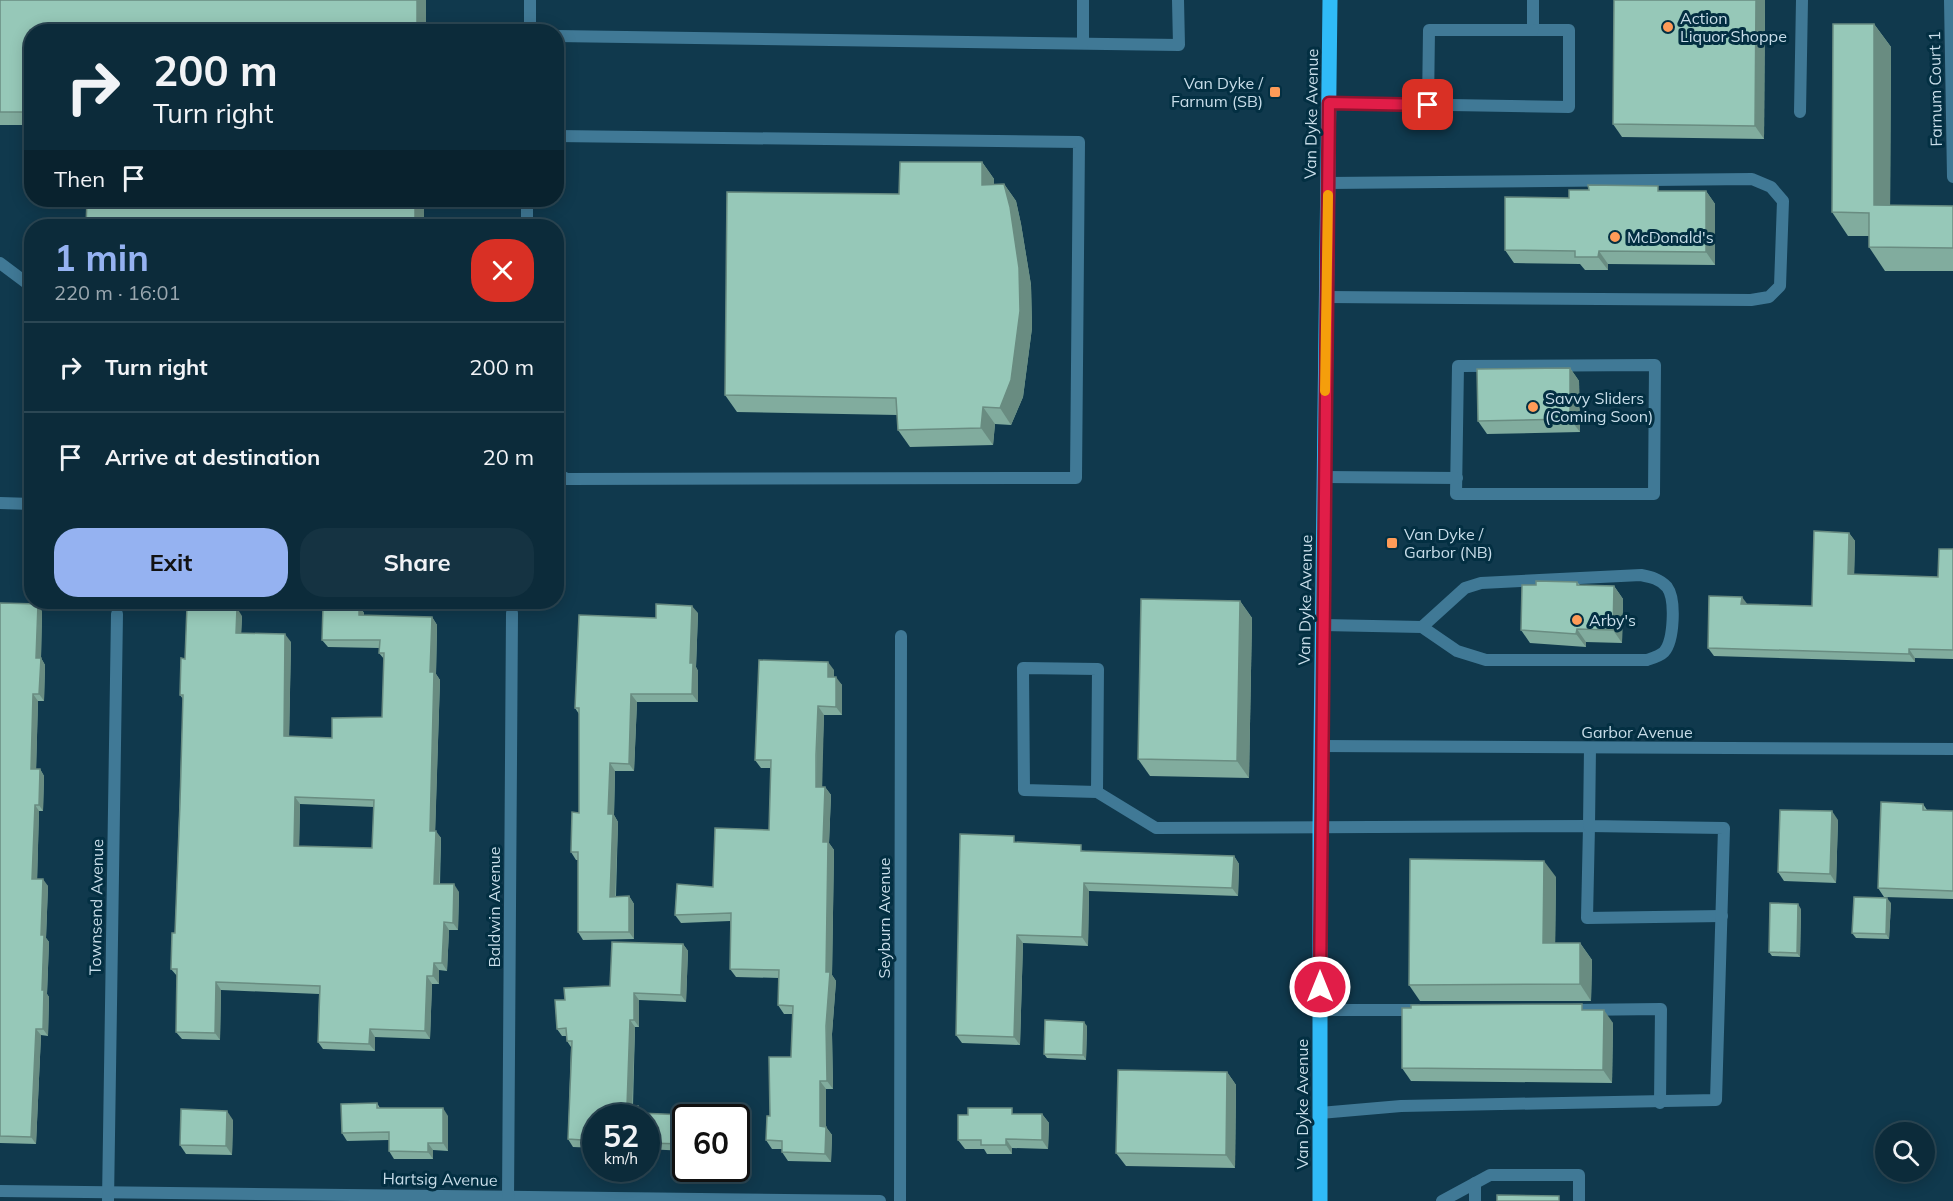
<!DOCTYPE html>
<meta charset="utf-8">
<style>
body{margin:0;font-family:Mulish,sans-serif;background:#153342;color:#f1f3f6;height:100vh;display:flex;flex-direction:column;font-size:22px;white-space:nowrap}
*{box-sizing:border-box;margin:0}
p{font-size:20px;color:#9aa7af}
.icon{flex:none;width:33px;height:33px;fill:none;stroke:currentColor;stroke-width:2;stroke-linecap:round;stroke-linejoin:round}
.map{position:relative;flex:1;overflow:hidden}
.panel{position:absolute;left:24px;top:219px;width:540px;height:390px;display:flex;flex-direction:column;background:#0c2b3a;border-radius:24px;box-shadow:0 3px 15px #0003,0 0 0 2px #2c4754}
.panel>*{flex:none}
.hud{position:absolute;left:24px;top:24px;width:540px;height:183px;border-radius:24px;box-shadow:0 3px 15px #0003,0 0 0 2px #2c4754;background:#0c2b3a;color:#f1f3f6;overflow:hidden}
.controls{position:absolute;left:1875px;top:1122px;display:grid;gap:12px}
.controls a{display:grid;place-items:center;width:60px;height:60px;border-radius:50%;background:#0c2b3a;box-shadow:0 3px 15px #0003,0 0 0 2px #2c4754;font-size:30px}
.speed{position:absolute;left:582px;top:1104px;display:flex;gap:12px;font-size:30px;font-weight:700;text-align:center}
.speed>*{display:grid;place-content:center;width:78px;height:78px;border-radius:50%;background:#0c2b3a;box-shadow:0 3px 15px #0003,0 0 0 2px #2c4754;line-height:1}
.speed small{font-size:15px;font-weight:400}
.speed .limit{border:3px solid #111;border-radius:9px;background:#fff;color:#111}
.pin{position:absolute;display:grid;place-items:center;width:51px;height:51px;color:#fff;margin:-26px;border-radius:12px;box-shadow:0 3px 9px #0006}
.me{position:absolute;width:66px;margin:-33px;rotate:0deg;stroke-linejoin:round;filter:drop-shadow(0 0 4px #0008)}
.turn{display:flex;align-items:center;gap:21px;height:126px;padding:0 30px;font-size:27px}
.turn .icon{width:78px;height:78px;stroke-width:2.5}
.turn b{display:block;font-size:42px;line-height:51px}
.then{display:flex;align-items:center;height:57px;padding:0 30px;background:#0003;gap:12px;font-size:22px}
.round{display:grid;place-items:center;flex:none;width:63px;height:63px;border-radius:24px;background:#153342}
.headline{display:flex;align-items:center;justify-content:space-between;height:102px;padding:0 30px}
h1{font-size:36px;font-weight:700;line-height:45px;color:#95b2f1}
.action{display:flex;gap:12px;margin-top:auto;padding:12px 30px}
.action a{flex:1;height:69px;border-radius:24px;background:#95b2f1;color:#111;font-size:24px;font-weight:700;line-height:69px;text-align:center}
.action a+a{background:#153342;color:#f1f3f6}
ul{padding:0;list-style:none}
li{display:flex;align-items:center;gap:18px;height:90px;padding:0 30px;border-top:2px solid #2c4754}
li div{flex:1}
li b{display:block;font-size:22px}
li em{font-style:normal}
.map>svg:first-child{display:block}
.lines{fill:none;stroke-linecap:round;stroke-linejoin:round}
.service{stroke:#407996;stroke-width:12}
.minor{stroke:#407996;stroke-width:12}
.primary{stroke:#30bbf7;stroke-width:15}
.wall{fill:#81ac9e;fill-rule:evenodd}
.shaded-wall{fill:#698c81}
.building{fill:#96c8b8;stroke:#698c81;stroke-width:1.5;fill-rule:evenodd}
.route-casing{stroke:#92132f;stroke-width:15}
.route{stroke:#e11d48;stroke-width:10}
.slow{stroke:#f59e0b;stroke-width:10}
.poi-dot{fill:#fe9b58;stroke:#032f42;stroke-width:2}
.labels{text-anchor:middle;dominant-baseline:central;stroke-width:6;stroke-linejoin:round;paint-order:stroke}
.poi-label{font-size:16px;fill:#c8dde9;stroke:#032f42;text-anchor:start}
.street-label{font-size:16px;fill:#c8dde9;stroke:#032f42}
</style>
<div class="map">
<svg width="1953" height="1201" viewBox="0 0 1953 1201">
<rect width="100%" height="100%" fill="#10394d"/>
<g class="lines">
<g class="service">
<path d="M530 32V0"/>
<path d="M556 36 1179 45 1178 0"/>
<path d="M1083 43V0"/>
<path d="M1329 103 1569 107V30H1533V0"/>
<path d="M1428 105 1429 30H1533"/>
<path d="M1800 112 1802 0"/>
<path d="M556 136 1079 142 1076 478 567 479 556 474"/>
<path d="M527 226V200"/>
<path d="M0 263 32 287"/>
<path d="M1327 297 1751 300 1769 297 1780 286 1783 201 1771 187 1752 179 1328 183"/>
<path d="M1655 365 1654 494H1456L1458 366Z"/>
<path d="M1324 477 1457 478"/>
<path d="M0 503 32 504"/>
<path d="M1323 625 1422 627 1457 651 1486 660H1647C1653 658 1660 656 1664 652 1674 641 1676 599 1667 587 1660 579 1651 577 1641 575L1481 583 1465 588 1422 627"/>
<path d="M1097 792 1024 790 1023 668 1098 669 1097 792 1156 828 1589 826 1587 918 1722 916"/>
<path d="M1320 1010H1418"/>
<path d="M1571 1010 1661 1009 1660 1103"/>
<path d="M1320 1113 1401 1106 1716 1100 1724 828 1589 826 1590 748"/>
<path d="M1442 1201 1490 1175H1579V1201"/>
<path d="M1475 1201V1183"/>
</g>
<g class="minor">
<path d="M1950 0 1953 177"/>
<path d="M1321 746 1953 749"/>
<path d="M0 1191 880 1201"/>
<path d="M108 1201 117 614"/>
<path d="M508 1201 512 613"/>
<path d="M900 1201 901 636"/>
</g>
<path class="primary" d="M1320 1201V828L1330 0"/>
</g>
<g class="wall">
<path d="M0 0 32 32V125H0Z"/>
<path d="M1765 0 1764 139 1622 137 1613 124Z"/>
<path d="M1874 24 1891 47 1890 205 1953 206V271H1885L1869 247V236H1848L1832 212Z"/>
<path d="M982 162 994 179V184H1004L1016 201 1021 224 1031 285 1032 328 1023 397 1011 425 995 424 993 445 910 447 898 430 897 415 737 412 725 395 899 194Z"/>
<path d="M1662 191H1706L1715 204V265L1608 264V270H1585L1580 264 1514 263 1505 250 1569 198Z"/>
<path d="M1570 368 1579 381 1580 432 1487 434 1478 421Z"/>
<path d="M1849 533 1855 541 1854 574 1938 577 1953 549V659L1915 658V662L1714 656 1708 648 1747 604 1812 606Z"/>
<path d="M1577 582 1580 585 1614 586 1623 599 1622 643 1586 642V647L1530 643 1521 630 1536 585Z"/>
<path d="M1240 601 1252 618 1249 778 1150 776 1138 759Z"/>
<path d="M0 603 42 611 41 658 45 665 44 701H38L36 769H40L44 776 43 811H39L37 879 48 886 46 938 49 942 47 994 49 997 48 1036 41 1035 36 1144 0 1143Z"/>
<path d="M359 606 364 613V615L432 617 437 625 436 674 440 680 435 831 441 838 440 884 459 892 458 930H449L447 971 439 970V984H432L430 1039 375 1037V1051L323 1049 318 1042 319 994 221 990 220 1040 182 1039 176 1032 177 976 171 969 175 933 183 699 180 695 185 659 242 616 241 633 291 642 289 736 332 738 382 717 384 659 379 653V648L328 647 322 640ZM300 804 374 807 372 848 299 846Z"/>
<path d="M698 613 696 667 698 671V702H637L634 771H615L614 815 618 822 616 896H629L634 904V939L583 940 578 932V860H576L571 852 579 813V714L575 708 656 618Z"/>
<path d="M834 670V677L842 685V715H824L822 763V787H825L831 795 829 843 834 850 832 975 836 981 832 1034 833 1089H826V1127L832 1135 831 1162 788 1161 782 1152V1149H772L766 1140 770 1116 791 1057 793 1014H784L778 1005 779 978 736 977 730 969V921L681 923 675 915 713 887 769 830 771 768H761L755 760Z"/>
<path d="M1923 804 1927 810 1953 811V899L1884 897 1878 888Z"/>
<path d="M1838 820 1836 883 1784 881 1778 872Z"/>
<path d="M1019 843 1086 851 1234 856 1239 864 1238 896 1089 891 1088 946 1023 943 1020 1045 962 1043 956 1035Z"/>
<path d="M1556 877 1555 943H1580L1592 960 1591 1001H1420L1409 985Z"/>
<path d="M1891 903 1889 939 1856 938 1852 933Z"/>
<path d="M1801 909 1800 957 1772 956 1769 952Z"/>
<path d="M683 944 688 951 686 1002 639 1000V1027H635L633 1106 643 1113 686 1115 688 1118H686V1151L646 1149V1118H596V1148L573 1147 568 1139 571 1047 567 1041V1036H562L557 1029 565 1000 610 986Z"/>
<path d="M1586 1010 1613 1023 1612 1083 1411 1081 1402 1068Z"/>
<path d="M1087 1026 1086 1060 1047 1058 1044 1054Z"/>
<path d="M1227 1072 1236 1085 1235 1168 1126 1166 1116 1153Z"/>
<path d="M377 1103 380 1108 448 1116V1151L433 1150V1159H394L389 1151V1140L347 1141 342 1133Z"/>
<path d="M1042 1114 1049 1123 1048 1149 1012 1148V1154H987L984 1149H965L958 1140 968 1115Z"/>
<path d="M233 1120 232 1155 186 1154 180 1145Z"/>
</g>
<g class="shaded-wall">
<rect x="417" y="0" width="9" height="32"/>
<path d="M1756 0H1765L1764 139 1755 126Z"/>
<path d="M1874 24 1891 47 1890 229 1874 205Z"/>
<path d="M982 162 994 179V201L982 185Z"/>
<path d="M1004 184 1016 201 1021 224 1031 285 1032 328 1023 397 1011 425 1000 408Z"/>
<path d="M1706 191 1715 204V265L1706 252Z"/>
<rect x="415" y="200" width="9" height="26"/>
<path d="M1599 251 1608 264V270L1598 257Z"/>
<path d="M1570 368 1579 381 1580 432 1570 419Z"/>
<path d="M983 407 995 424 993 445 981 428Z"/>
<path d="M1849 533 1855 541 1854 582 1848 574Z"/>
<path d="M1614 586 1623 599 1622 643 1613 630Z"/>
<path d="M1742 597 1748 605 1741 604Z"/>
<path d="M1240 601 1252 618 1249 778 1237 761Z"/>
<path d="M38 604 42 611 41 658 45 665 44 701 39 694 36 658Z"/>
<path d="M359 606 364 613V622L359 615Z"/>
<path d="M692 606 698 613 696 667 698 671V702L692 694 690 663Z"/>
<path d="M237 608 242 616 241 640 236 633Z"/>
<path d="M432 617 437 625 436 674 440 680 435 838 430 831V672Z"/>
<path d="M1577 629 1586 642V647L1576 634Z"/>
<path d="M285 634 291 642 289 744 284 736Z"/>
<path d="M1909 649 1915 658V662L1909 654Z"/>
<path d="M828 662 834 670V685L828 677Z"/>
<path d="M836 677 842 685V715L836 707Z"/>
<path d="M33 694 38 701 36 775 31 769Z"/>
<path d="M631 694 637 702 634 771 629 764Z"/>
<path d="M818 706 824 715 822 795 816 787Z"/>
<path d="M610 763 615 771 614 815 618 822 615 904 610 897 608 814Z"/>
<path d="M40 769 44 776 43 811 39 805Z"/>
<path d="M825 787 831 795 829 843 834 850 832 975 836 981 832 1034 833 1089 827 1081 826 972 823 842Z"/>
<path d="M295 797 300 804 299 854 294 846Z"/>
<path d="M35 805 39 811 37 886 32 879Z"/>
<path d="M1832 811 1838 820 1836 883 1830 874Z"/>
<path d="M436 831 441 838 439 891 434 884Z"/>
<path d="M1234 856 1239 864 1238 896 1232 888Z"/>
<path d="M1544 861 1556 877 1555 960 1543 943Z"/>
<path d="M43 879 48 886 46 938 49 942 47 994 49 997 48 1036 43 1029 41 935Z"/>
<path d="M1084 883 1089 891 1088 946 1082 937Z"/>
<path d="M454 884 459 892 458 930 453 923Z"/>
<path d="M629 896 634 904V939L629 932Z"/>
<path d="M1887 898 1891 903 1889 939 1886 934Z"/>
<path d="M1798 904 1801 909 1800 957 1797 953Z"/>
<path d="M444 922 449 930 447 971 442 963Z"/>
<path d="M1017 935 1023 943 1020 1045 1014 1037Z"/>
<path d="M1580 943 1592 960 1591 1001 1580 984Z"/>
<path d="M683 944 688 951 686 1002 681 995Z"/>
<path d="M434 963 439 970V984L433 976Z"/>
<path d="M427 976 432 984 430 1039 425 1031Z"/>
<path d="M216 982 221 990 220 1040 215 1033Z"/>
<path d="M634 993 639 1000V1027L634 1020Z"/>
<path d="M1604 1010 1613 1023 1612 1083 1603 1070Z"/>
<path d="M630 1020 635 1027 632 1113 627 1106Z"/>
<path d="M1084 1022 1087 1026 1086 1060 1083 1055Z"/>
<path d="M36 1029 41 1035 36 1144 31 1137Z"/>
<path d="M370 1029 375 1037V1051L369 1044Z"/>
<path d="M1227 1072 1236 1085 1235 1168 1226 1155Z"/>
<path d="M820 1081 826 1089V1127L832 1135 831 1162 825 1154 820 1126Z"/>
<path d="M638 1106 643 1113H638Z"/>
<path d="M443 1108 448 1116V1151L443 1143Z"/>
<path d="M227 1111 233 1120 232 1155 226 1146Z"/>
<path d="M1042 1114 1049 1123 1048 1149 1042 1140Z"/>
<path d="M1006 1139 1012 1148V1154L1006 1145Z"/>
<path d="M428 1143 433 1150V1159L428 1152Z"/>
</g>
<g class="building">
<path d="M0 0H417V32H32V112H0Z"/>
<path d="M1614 0H1756L1755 126 1613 124Z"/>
<path d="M1833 24H1874V205L1953 206V248L1869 247V213L1832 212Z"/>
<path d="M900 162H982V185L1004 184 1010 207 1019 268 1020 311 1011 380 1000 408 983 407 981 428 898 430 896 398 725 395 727 192 899 194Z"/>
<path d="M1588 185 1658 186V191H1706V252L1599 251 1598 257H1575V251L1505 250V197L1569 198V190H1589Z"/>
<path d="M87 200H415V226H86Z"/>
<path d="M1570 368V419L1478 421 1477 369Z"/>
<path d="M1814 531 1849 533 1848 574 1938 577 1939 549H1953V650L1909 649V654L1708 648 1709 596 1742 597 1741 604 1812 606Z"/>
<path d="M1536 581 1577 582V585L1614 586 1613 630 1577 629 1576 634 1521 630 1522 585H1536Z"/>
<path d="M1141 599 1240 601 1237 761 1138 759Z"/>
<path d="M0 603 38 604 36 658H41L39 694H33L31 769H40L39 805H35L32 879H43L41 935H44L42 990H44L43 1029H36L31 1137 0 1136Z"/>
<path d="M656 604 692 606 690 663H693L692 694H631L629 764 610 763 608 814H613L610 897 629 896V932H578V852H571L572 812 579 813V708H575L579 615 656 618Z"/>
<path d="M187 606 237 608 236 633 285 634 284 736 332 738V718L382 717 384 653H379L380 640H322L323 606H359V615L432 617 430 672H434L430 831H436L434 884H454L453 923 444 922 442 963H434L433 976H427L425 1031 370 1029 369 1044 318 1042 320 986 216 982 215 1033 176 1032 177 969H171L172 933H175L180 803 183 695H180L181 658 185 659ZM295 797 374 800 372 848 294 846Z"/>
<path d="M759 660 828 662V677H836V707L818 706 816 755V787H825L823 842H828L826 972H830L826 1026 827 1081H820V1126L826 1127 825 1154 782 1152V1141L766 1140 767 1116H770L769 1057H791L793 1006 778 1005 779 970 730 969 731 913 675 915 677 884 713 887 715 828 769 830 771 760H755Z"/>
<path d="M1881 802 1923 804V810L1953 811V891L1878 888Z"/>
<path d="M1780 810 1832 811 1830 874 1778 872Z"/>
<path d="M960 834 1014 836V842L1081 845V851L1234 856 1232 888 1084 883 1082 937 1017 935 1014 1037 956 1035Z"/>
<path d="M1410 859 1544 861 1543 943H1580V984L1409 985Z"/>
<path d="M1854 897 1887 898 1886 934 1852 933Z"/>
<path d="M1770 903 1798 904 1797 953 1769 952Z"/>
<path d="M612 942 683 944 681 995 634 993V1020H630L627 1106H638V1113L686 1115 685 1144 646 1143V1118H596V1141L568 1139 572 1041H567L566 1028 557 1029 555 1000H565L564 988 610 986Z"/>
<path d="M1582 1004V1010H1604L1603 1070 1402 1068V1008H1411V1005Z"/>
<path d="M1045 1020 1084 1022 1083 1055 1044 1054Z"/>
<path d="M1118 1070 1227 1072 1226 1155 1116 1153Z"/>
<path d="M377 1103V1108H443V1143H428V1152L389 1151V1132L342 1133 341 1104Z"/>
<path d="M968 1108H1012V1114H1042V1140L1006 1139V1145H981V1140H958V1115H968Z"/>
<path d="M181 1109 227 1111 226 1146 180 1145Z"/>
<path d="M1497 1195 1559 1196V1201H1497Z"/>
</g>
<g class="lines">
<defs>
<path id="route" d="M1320 987 1329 103 1428 105"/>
</defs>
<use href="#route" class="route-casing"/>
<use href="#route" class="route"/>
<path class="slow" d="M1325 391 1328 195"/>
</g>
<g class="poi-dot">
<circle cx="1668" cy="27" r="6"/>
<rect x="1269" y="86" width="12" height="12" rx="3"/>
<circle cx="1615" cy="237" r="6"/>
<circle cx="1533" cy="407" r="6"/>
<rect x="1386" y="537" width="12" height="12" rx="3"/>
<circle cx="1577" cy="620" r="6"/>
</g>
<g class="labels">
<g class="poi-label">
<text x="1680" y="18">Action<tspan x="1680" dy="18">Liquor Shoppe</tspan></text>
<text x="1263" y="83" text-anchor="end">Van Dyke /<tspan x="1263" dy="18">Farnum (SB)</tspan></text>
<text x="1627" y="237">McDonald's</text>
<text x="1545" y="398">Savvy Sliders<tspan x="1545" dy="18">(Coming Soon)</tspan></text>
<text x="1404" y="534">Van Dyke /<tspan x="1404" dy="18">Garbor (NB)</tspan></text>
<text x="1589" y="620">Arby's</text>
</g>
<g class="street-label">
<text transform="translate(1935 89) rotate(-91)">Farnum Court 1</text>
<text transform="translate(1311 114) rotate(-89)">Van Dyke Avenue</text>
<text transform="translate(1305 600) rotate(-89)">Van Dyke Avenue</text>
<text x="1637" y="732">Garbor Avenue</text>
<text transform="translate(96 907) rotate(-89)">Townsend Avenue</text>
<text transform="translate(494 907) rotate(-90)">Baldwin Avenue</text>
<text transform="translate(884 918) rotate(-90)">Seyburn Avenue</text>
<text transform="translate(1302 1104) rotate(-90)">Van Dyke Avenue</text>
<text transform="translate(440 1179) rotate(1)">Hartsig Avenue</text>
</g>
</g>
</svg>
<div class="controls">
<a><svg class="icon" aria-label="search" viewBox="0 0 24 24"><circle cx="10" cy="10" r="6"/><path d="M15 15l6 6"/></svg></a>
</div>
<div class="speed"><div>52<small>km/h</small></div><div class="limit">60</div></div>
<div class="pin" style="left:1428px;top:105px;background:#d93025"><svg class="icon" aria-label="arrive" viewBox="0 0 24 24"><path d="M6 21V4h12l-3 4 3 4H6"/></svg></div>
<svg class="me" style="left:1320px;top:987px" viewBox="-20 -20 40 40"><circle r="17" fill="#e11d48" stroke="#fff" stroke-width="3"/><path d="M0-11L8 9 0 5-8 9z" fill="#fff"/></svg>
<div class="hud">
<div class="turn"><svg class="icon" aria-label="right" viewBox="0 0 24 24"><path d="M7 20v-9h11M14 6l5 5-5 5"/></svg><div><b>200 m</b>Turn right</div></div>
<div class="then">Then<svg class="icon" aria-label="arrive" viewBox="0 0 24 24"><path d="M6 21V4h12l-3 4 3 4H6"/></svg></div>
</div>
<section class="panel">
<div class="headline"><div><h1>1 min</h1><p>220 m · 16:01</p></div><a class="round" style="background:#d93025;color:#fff"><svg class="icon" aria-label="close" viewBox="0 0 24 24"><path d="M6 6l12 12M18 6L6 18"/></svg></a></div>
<ul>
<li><svg class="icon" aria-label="right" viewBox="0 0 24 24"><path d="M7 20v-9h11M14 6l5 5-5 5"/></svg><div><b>Turn right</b></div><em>200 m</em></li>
<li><svg class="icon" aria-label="arrive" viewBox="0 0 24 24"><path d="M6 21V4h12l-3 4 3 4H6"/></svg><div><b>Arrive at destination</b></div><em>20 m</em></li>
</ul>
<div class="action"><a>Exit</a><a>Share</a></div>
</section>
</div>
